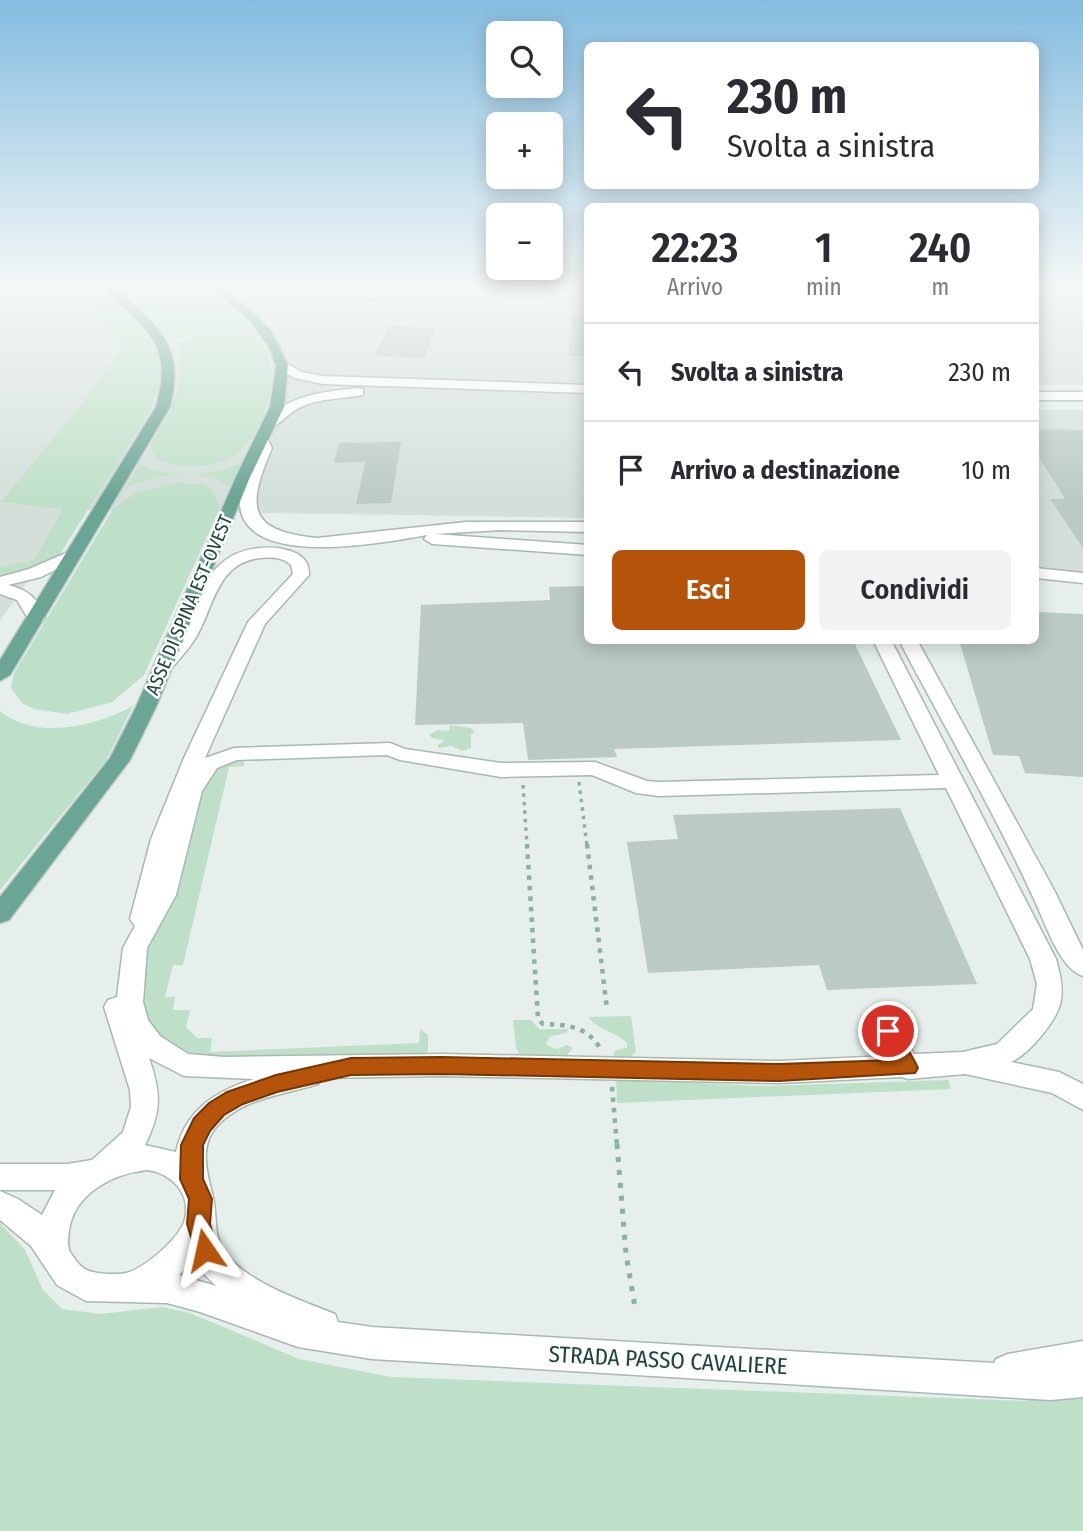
<!DOCTYPE html>
<html lang="it">
<meta charset="utf-8">
<style>
body{margin:0;font-family:"Fira Sans Condensed",sans-serif;background:#f2f2f3;color:#2b2b33;height:100vh;display:flex;flex-direction:column;font-size:26px;white-space:nowrap}
*{box-sizing:border-box;margin:0}
p{font-size:23px;color:#7c7c81}
.icon{flex:none;width:38px;height:38px;fill:none;stroke:currentColor;stroke-width:2;stroke-linecap:round;stroke-linejoin:round}
.map{position:relative;flex:1;overflow:hidden}
.side{position:absolute;left:584px;top:203px;width:455px;height:441px;display:flex;flex-direction:column;background:#fff;border-radius:10px;box-shadow:0 4px 18px #0003}
.side>*{flex:none}
.top-card{position:absolute;left:584px;top:42px;width:455px;height:147px;border-radius:10px;box-shadow:0 4px 18px #0003;background:#fff;color:#2b2b33;overflow:hidden}
.buttons{position:absolute;left:486px;top:21px;display:grid;gap:14px}
.buttons a{display:grid;place-items:center;width:77px;height:77px;border-radius:10px;background:#fff;box-shadow:0 4px 18px #0003;font-size:35px}
.pin{position:absolute;display:grid;place-items:center;width:60px;height:60px;color:#fff;margin:-30px;border:4px solid #fff;border-radius:50%;box-shadow:0 2px 7px #0007}
.me{position:absolute;width:77px;margin:-38px;rotate:349deg;stroke-linejoin:round;filter:drop-shadow(0 0 5px #0008)}
.turn{display:flex;align-items:center;gap:24px;height:147px;padding:0 28px;font-size:32px}
.turn .icon{width:91px;height:91px;stroke-width:2.5}
.turn b{display:block;font-size:49px;line-height:60px}
.eta{display:flex;justify-content:space-evenly;align-items:center;height:119px;text-align:center}
.eta b{font-size:42px;font-weight:600;line-height:49px}
.button{display:flex;gap:14px;margin-top:auto;padding:14px 28px}
.button a{flex:1;height:80px;border-radius:10px;background:#b45309;color:#fff;font-size:28px;font-weight:600;line-height:80px;text-align:center}
.button a+a{background:#f2f2f3;color:#2b2b33}
ul{padding:0;list-style:none}
li{display:flex;align-items:center;gap:21px;height:98px;padding:0 28px;border-top:2px solid #e1e1e2}
li div{flex:1}
li b{display:block;font-size:26px}
li em{font-style:normal}
.map>svg:first-child{display:block}
.built{fill:#d4dfda}
.green{fill:#bfe0c8}
.building{fill:#bbcac4}
.lines{fill:none;stroke-linecap:round;stroke-linejoin:round}
.minor-casing{stroke:#a8b8b2;stroke-width:3}
.major-casing{stroke:#c2cac8;stroke-width:3}
.path-far2{stroke:#86b3a5;stroke-width:3.5;stroke-dasharray:3.5 5;stroke-linecap:butt}
.path-far1{stroke:#86b3a5;stroke-width:4.5;stroke-dasharray:4.5 6;stroke-linecap:butt}
.path{stroke:#86b3a5;stroke-width:5;stroke-dasharray:5 8;stroke-linecap:butt}
.minor{fill:#fff;fill-rule:evenodd}
.major{fill:#6aa596;fill-rule:evenodd}
.route{fill:#b45309;stroke:#753606;stroke-width:2}
.labels{text-anchor:middle;dominant-baseline:central;stroke-width:5;stroke-linejoin:round;paint-order:stroke}
.street-label{font-size:19px;fill:#24423a;stroke:#f7fbf9}
.near-street-label{font-size:23px;fill:#24423a;stroke:#f7fbf9}
</style>
<div class="map">
<svg width="1083" height="1531" viewBox="0 0 1083 1531">
<rect width="100%" height="100%" fill="#e6efeb"/>
<g class="built">
<path d="M0 286H588V518L76 510 0 621Z"/>
<rect x="1036" y="286" width="47" height="99"/>
<path d="M1036 410H1083V573L1036 566Z"/>
</g>
<g class="green">
<path d="M0 286H100L149 339 157 352 162 375 149 413 60 554 51 562 0 579V567L34 560 63 509 1 502 96 386 123 345 91 308 9 301 0 310Z"/>
<path d="M120 286H205L254 330 207 329 171 341 162 327Z"/>
<path d="M221 332C233 332 252 332 261 343 284 369 264 430 240 451 219 469 184 470 158 460L152 451 151 444 168 415 179 389 180 346 194 336Z"/>
<path d="M241 462 230 487C202 467 156 474 126 488L140 464C168 480 212 477 241 462Z"/>
<path d="M174 483 202 484 211 488 220 508 144 675 130 687 112 702 67 714 34 709 22 703 11 688 14 673 113 509 134 494Z"/>
<path d="M133 706 107 759 0 890V711C36 741 95 726 133 706Z"/>
<path d="M450 725 471 728 475 732 471 734V748L462 751 452 746 438 748V745L445 740 434 739 429 735 438 730 449 731Z"/>
<path d="M244 758V766L229 767 183 965H173L165 997H175L173 1010H190L186 1027 197 1038H212L210 1052 419 1043 420 1029 428 1035V1051L419 1055 191 1060 167 1049 138 1005 145 959 167 894 178 841 213 765Z"/>
<path d="M631 1016 636 1052 629 1058 615 1059 613 1054 616 1050 627 1048V1043C615 1031 599 1031 588 1017Z"/>
<path d="M513 1020H531L539 1029H568L567 1033 551 1036 546 1043 548 1046 557 1049 567 1045 573 1048 565 1057 519 1054 516 1047Z"/>
<path d="M616 1079 765 1086 948 1080 951 1089 617 1103Z"/>
<path d="M0 1223 25 1250 43 1290 62 1309 100 1314 162 1307 190 1313 299 1359 391 1377 1022 1401 1083 1395V1531H0Z"/>
</g>
<g class="building">
<path d="M349 286H409L410 298 355 302Z"/>
<path d="M572 315H588V356H569Z"/>
<path d="M389 326 436 328 424 358 374 356Z"/>
<path d="M1036 429 1083 430V548L1050 499H1065L1036 452Z"/>
<path d="M401 442 391 503 356 504 365 462 334 463 339 443Z"/>
<path d="M588 586V640H853L901 740 614 749 617 757 528 760 523 723 415 725 421 605 550 600 549 587Z"/>
<path d="M1036 612 1083 614V777L1025 773 1019 756 993 755 959 640H1036Z"/>
<path d="M900 808 977 984 827 990 819 965 648 973 627 842 678 839 673 815Z"/>
</g>
<g class="lines">
<defs>
<g id="minor">
<path d="M282 361 302 372 323 376 588 385V393L323 384 294 378 278 368V362Z"/>
<path d="M358 388 363 389V395C342 399 320 398 301 407 289 412 280 425 268 429L261 425C285 395 323 392 358 388Z"/>
<rect x="1036" y="392" width="47" height="8"/>
<path d="M261 435 266 436 272 448C247 506 246 531 317 538L466 522H588V532L501 530 435 534 588 545V555L432 544 424 539 427 535C388 542 245 570 240 505 239 485 250 465 258 448L254 439Z"/>
<path d="M278 548C294 551 310 556 309 575L265 624 205 758 234 748 390 743 405 749 501 763 595 762 647 781 659 782 939 775 873 640H891L1056 959C1066 994 1064 1009 1041 1036 1033 1046 1022 1057 1011 1062L1059 1072 1083 1084V1110L1052 1093 965 1074 908 1079 902 1077 779 1083 442 1076 321 1078 318 1084C284 1095 246 1097 219 1124 199 1144 206 1169 212 1193 217 1209 214 1226 219 1241 232 1278 301 1300 335 1314L338 1322 372 1327 994 1363 996 1359 1008 1354 1083 1341V1397L1051 1400 372 1359 298 1347 200 1312 167 1303 86 1301 57 1285 31 1246 0 1220V1191L18 1199 42 1215 55 1190H0V1164H67L92 1160 123 1132 131 1107 130 1090 104 1007 108 1000 117 997 123 948 135 926 130 919 151 839 184 758 248 622 293 574 291 565C282 557 272 557 260 558 216 563 214 608 195 639 188 650 179 659 171 669H157L155 665C162 655 173 646 179 635 204 588 212 543 278 548ZM387 755 400 760 501 777 592 775 636 793 659 796 946 788 1030 959 1037 984 1033 1009 997 1044 963 1052 914 1054 897 1024 888 1021 879 1024 875 1031 888 1056 779 1061 442 1054 224 1057 188 1054 160 1036 148 1020 143 1002 147 948 176 895 202 791 217 768 237 760ZM149 1058 184 1076 254 1079C216 1091 185 1110 176 1152L145 1145C162 1111 161 1093 149 1058ZM148 1170C172 1174 191 1193 185 1219 181 1237 144 1269 126 1273 116 1275 98 1274 89 1271 80 1268 75 1259 70 1252 67 1245 68 1238 69 1231 74 1193 114 1173 148 1170ZM195 1259 201 1271 216 1286 179 1275Z"/>
<path d="M73 550 81 555 79 558 41 577 8 585C28 590 38 598 45 618L42 622H30L17 600 0 594V577L29 569Z"/>
<path d="M1036 568 1083 573V583L1036 578Z"/>
<path d="M899 640H917L1055 892 1083 950V976C1059 969 1044 919 1033 897 993 810 944 726 899 640Z"/>
</g>
<g id="major">
<path d="M104 286H115C157 327 186 343 170 407L10 675 0 681V660L156 407C175 338 143 332 104 286Z"/>
<path d="M209 286H221L257 316 272 332 288 365 284 407 250 477 156 707 130 760 9 920 0 923V897L110 758 136 707 236 477 270 407 276 365 269 347 249 320Z"/>
</g>
</defs>
<use href="#minor" class="minor-casing"/>
<use href="#major" class="major-casing"/>
<g class="path-far2">
<path d="M579 782 587 846"/>
<path d="M523 785 527 846"/>
</g>
<g class="path-far1">
<path d="M527 844 538 1019 543 1024C568 1025 588 1026 601 1050"/>
<path d="M587 844 607 1009"/>
<path d="M612 1087 617 1146"/>
</g>
<path class="path" d="M617 1144 626 1254 635 1307"/>
<use href="#minor" class="minor"/>
<use href="#major" class="major"/>
</g>
<linearGradient id="sky" x2="0" y2="1"><stop stop-color="#84bce0"/><stop offset="0.57" stop-color="#f4f8f6"/><stop offset="1" stop-color="#f4f8f6" stop-opacity="0"/></linearGradient>
<rect width="1083" height="501" fill="url(#sky)"/>
<path class="route" d="M888 1023 895 1026 915 1062 918 1068 915 1073 779 1081 442 1074 351 1075 277 1092 243 1104 224 1115 210 1131 203 1145V1179L212 1199 210 1224 217 1250 214 1257 205 1260 197 1257 187 1224 189 1199 180 1179 181 1145 194 1118 209 1103 227 1092 276 1075 351 1058 442 1057 779 1064 893 1060 878 1031 881 1026Z"/>
<g class="labels">
<g class="street-label">
<text transform="translate(189 605) rotate(-67)">ASSE DI SPINA EST-OVEST</text>
</g>
<g class="near-street-label">
<text transform="translate(668 1360) rotate(3)">STRADA PASSO CAVALIERE</text>
</g>
</g>
</svg>
<div class="buttons">
<a><svg class="icon" aria-label="search" viewBox="0 0 24 24"><circle cx="10" cy="10" r="6"/><path d="M15 15l6 6"/></svg></a>
<a>+</a>
<a>−</a>
</div>
<div class="pin" style="left:888px;top:1031px;background:#d93025"><svg class="icon" aria-label="arrive" viewBox="0 0 24 24"><path d="M6 21V4h12l-3 4 3 4H6"/></svg></div>
<svg class="me" style="left:205px;top:1250px" viewBox="-20 -20 40 40"><path d="M0-17L14 15 0 8-14 15z" fill="#b45309" stroke="#fff" stroke-width="4"/></svg>
<div class="top-card">
<div class="turn"><svg class="icon" aria-label="left" viewBox="0 0 24 24"><path d="M17 20v-9H6M10 6l-5 5 5 5"/></svg><div><b>230 m</b>Svolta a sinistra</div></div>
</div>
<section class="side">
<div class="eta">
<div><b>22:23</b><p>Arrivo</p></div>
<div><b>1</b><p>min</p></div>
<div><b>240</b><p>m</p></div>
</div>
<ul>
<li><svg class="icon" aria-label="left" viewBox="0 0 24 24"><path d="M17 20v-9H6M10 6l-5 5 5 5"/></svg><div><b>Svolta a sinistra</b></div><em>230 m</em></li>
<li><svg class="icon" aria-label="arrive" viewBox="0 0 24 24"><path d="M6 21V4h12l-3 4 3 4H6"/></svg><div><b>Arrivo a destinazione</b></div><em>10 m</em></li>
</ul>
<div class="button"><a>Esci</a><a>Condividi</a></div>
</section>
</div>
